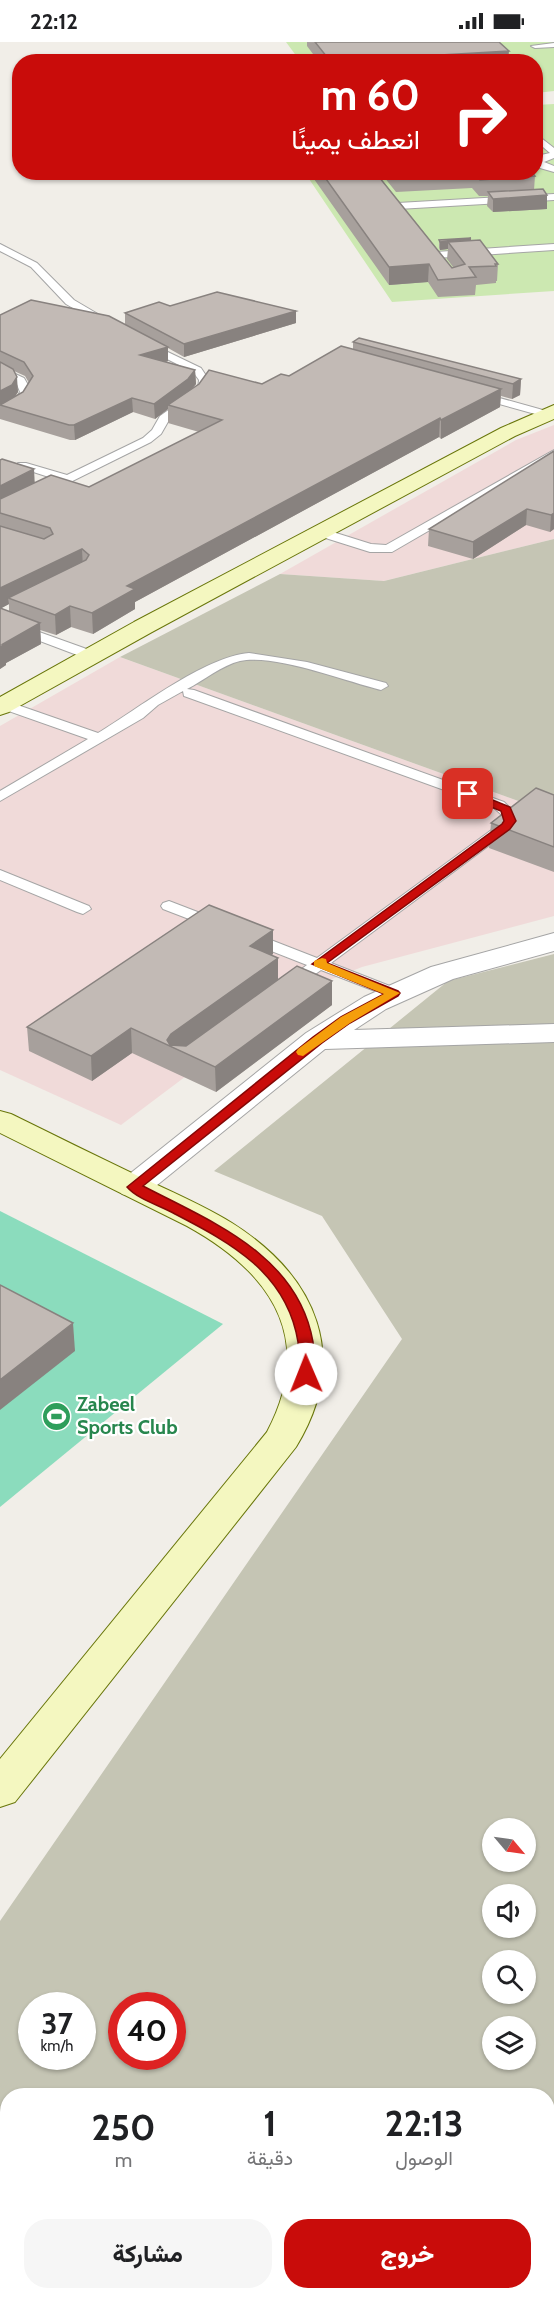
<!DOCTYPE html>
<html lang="ar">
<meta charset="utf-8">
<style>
body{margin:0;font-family:Cabin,Vazirmatn,sans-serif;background:#f6f6f6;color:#202124;direction:rtl;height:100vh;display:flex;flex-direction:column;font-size:22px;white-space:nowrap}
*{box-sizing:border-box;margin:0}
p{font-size:20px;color:#757577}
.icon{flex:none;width:33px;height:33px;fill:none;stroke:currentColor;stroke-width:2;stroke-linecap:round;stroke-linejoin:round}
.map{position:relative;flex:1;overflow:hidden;direction:ltr}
.details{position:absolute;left:0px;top:2046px;width:555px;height:212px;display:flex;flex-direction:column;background:#fff;border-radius:24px 24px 0 0;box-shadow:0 2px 4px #0004;direction:rtl}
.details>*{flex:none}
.top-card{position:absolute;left:12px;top:12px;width:531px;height:126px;border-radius:24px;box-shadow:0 2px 4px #0004;direction:rtl;background:#c90c0a;color:#fff;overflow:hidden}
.needle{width:39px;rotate:119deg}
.controls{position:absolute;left:482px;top:1776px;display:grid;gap:12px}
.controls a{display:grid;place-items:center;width:54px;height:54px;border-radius:50%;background:#fff;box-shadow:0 2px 4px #0004;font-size:30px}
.speed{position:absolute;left:18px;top:1950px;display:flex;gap:12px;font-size:30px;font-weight:700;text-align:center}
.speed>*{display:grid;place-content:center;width:78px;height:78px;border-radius:50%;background:#fff;box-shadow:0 2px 4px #0004;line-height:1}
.speed small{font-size:15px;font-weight:400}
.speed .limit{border:9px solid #d22;background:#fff;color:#111}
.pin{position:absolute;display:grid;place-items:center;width:51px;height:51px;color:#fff;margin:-26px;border-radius:12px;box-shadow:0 3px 9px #0006}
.me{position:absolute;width:66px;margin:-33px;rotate:359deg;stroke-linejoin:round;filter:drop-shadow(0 0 4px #0008)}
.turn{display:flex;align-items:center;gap:21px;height:126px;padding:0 24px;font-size:27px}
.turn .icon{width:78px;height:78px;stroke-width:2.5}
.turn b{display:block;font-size:42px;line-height:51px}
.eta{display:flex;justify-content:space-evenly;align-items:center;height:102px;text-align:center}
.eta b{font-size:36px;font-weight:800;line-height:42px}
.cta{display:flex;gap:12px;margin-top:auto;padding:12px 24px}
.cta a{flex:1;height:69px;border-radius:24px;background:#c90c0a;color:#fff;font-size:24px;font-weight:800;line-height:69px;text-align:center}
.cta a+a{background:#f6f6f6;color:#202124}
.status{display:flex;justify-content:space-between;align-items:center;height:42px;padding:0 30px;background:#fff;direction:ltr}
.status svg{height:16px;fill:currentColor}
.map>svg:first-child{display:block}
.commercial{fill:#f0dad9}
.construction{fill:#c5c5b4;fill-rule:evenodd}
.grass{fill:#cce8b1}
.pitch{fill:#8bdcbd}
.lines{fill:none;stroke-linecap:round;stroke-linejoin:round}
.lane-casing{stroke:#a5a5a5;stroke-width:2}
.street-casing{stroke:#a5a5a5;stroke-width:2}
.secondary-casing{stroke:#69760a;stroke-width:2}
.lane{fill:#fff;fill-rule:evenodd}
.street{fill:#fff;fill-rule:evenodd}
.secondary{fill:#f4f7c0;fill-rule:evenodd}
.wall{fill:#a7a09c;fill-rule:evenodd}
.shaded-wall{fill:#88827f}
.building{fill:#c2bab5;stroke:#88827f;stroke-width:1.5}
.route{fill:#c90c0a;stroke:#830806;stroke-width:1.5}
.slow{fill:#f59e0b}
.labels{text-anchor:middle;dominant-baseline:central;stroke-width:4.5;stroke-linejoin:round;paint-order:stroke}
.leisure-label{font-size:20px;font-weight:bold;fill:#27864d;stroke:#fff;text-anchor:start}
</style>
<div class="status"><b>22:12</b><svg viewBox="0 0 49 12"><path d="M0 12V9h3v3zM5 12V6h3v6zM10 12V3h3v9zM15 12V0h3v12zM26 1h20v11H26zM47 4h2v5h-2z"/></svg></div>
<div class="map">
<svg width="554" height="2257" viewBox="0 0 554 2257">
<rect width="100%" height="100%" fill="#f1eee8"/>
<g class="commercial">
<path d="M554 383V497L384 539 280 532 516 398Z"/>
<path d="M120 615 554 772V874L362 925 315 944 270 971 121 1083 0 1028V684Z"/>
</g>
<g class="construction">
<path d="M554 497V772L120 615 280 532 384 539Z"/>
<path d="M554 912V2257H0V1879L402 1297 322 1174 214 1129 448 939ZM492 1786H525V1820H492ZM492 1852H525V1886H492ZM492 1918H525V1952H492ZM32 1964H82V2014H32ZM122 1964H172V2014H122ZM492 1984H525V2018H492ZM8 2054H548V2250H8Z"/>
</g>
<g class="grass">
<path d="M286 0H554V49L536 51V20L300 19Z"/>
<path d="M554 62V249L392 260 305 131 536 130V63Z"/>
</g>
<path class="pitch" d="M0 1169 223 1282 0 1465Z"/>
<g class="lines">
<defs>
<g id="lane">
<path d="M554 1V5L535 6 531 4Z"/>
<path d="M536 92 554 106V116L544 120 554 124V130L540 126 536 121 541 113 550 111 536 99Z"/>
<path d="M554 152V158L398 167 393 164 398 161Z"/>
<path d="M0 202 37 221 74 258 108 278V282H100L66 262 31 225 0 209Z"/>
<path d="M554 202V208L436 216 431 213 436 210Z"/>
<path d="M147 300 201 326 209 338 207 350 169 378 161 392 151 400 0 475V466L58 438 18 425V421H26L67 433 143 396 152 388 160 374 198 347 199 338 193 330 143 305 142 303Z"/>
<path d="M0 325 24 336 32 350 23 363 0 375V367L15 359 20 350 16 340 0 332Z"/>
<path d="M478 350 550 370 552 372 546 375 474 355V351Z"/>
<path d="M554 408V416L392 510H370L316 493 314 490 320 486 371 502 386 503Z"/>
<path d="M0 576 95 610 97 613 95 616H85L0 584Z"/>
<path d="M249 611 307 620 386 641 388 644 381 648C344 639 276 612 240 619 222 623 203 639 187 647L194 648 504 760 517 773V779L511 787 331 921 400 948 402 951 400 954H388L321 928 296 946H284L282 943 284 940 307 923 246 899 244 896 252 891 258 893 317 916 501 781 503 774 494 766 184 654 183 649 158 663 143 676 0 759V749L88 697 0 666V660H9L98 691C138 667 204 615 249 611Z"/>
<path d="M0 828 89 864 91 867 83 872 77 870 0 838Z"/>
<path d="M169 859 221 879 223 882 215 887 163 867 161 864 163 861Z"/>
</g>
<path id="street" d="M554 891V909L453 937 386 967 354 988 554 982V1000L325 1007 146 1152 134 1155 122 1152 117 1145 122 1138 306 991 364 955 431 925Z"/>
<g id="secondary">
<path d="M554 363V377L515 394 152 590 9 670 0 673V655L134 580 501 386Z"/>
<path d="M0 1069 11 1072C54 1093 96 1114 138 1134 170 1149 203 1163 232 1181 317 1235 351 1315 296 1405L15 1760 0 1765V1717L267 1390C316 1297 272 1231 187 1184L0 1091Z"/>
</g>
</defs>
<use href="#lane" class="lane-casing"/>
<use href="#street" class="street-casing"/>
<use href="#secondary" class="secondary-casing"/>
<use href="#lane" class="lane"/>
<use href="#street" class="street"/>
<use href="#secondary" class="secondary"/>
</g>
<g class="wall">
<path d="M307 0H499L508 20H319L307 4Z"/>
<path d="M309 130H379L382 135V138L452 226 453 225 447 217 448 207 440 208 439 206V198L471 196V198L498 222 497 239H496V241L476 243 475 253 438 255 428 240 389 243Z"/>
<path d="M380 130H532L535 134 534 148 547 167 493 170 487 164 488 154H479L472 146 396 150Z"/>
<path d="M170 264 296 281 184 315 168 306V319L166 320 195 328 196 342 193 346 262 342 289 334 353 307V300L521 337 520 353 512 357 501 354 500 365 441 397 439 395 135 560V567L93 592 71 585 56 593 40 588 41 602 6 621V623L0 627V418L35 440 89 445 199 390 168 381V367L155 377 133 370 75 398H70L0 377V273L125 283V271ZM14 329 25 334 29 341 23 350 15 355 18 350ZM9 562V570L1 566Z"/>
<path d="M554 409V487L550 490 526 483 473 517 428 504 429 487Z"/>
<path d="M554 753V830L489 806 491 781Z"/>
<path d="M273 912 272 913 278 937 332 939V963L216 1050 132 1011 92 1039 29 1009 27 985Z"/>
</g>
<g class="shaded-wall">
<path d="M509 9 508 20H407V15Z"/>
<path d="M547 153V167L493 170V157Z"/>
<path d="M471 196V204L448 200V207L440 208V200Z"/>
<path d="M429 222 428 240 389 243V225Z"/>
<path d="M296 269V281L184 315V302Z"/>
<path d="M168 305V319L141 327 140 313Z"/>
<path d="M195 328 196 342 188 351 168 363V367L155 377 154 362Z"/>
<path d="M17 335 18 350 13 357 0 363V349Z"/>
<path d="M521 337 520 353 512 357 513 342Z"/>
<path d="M501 347 500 365 441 397V378Z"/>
<path d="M132 356 133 370 75 398 74 383Z"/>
<path d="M440 376 439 395 135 560V567L93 592 92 571 127 544Z"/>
<path d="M34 427 35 446 0 464V444Z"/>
<path d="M527 467 526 483 473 517V500Z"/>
<path d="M554 471V487L550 490 551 473Z"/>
<path d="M82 507 83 527 8 556 9 562 0 567V546Z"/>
<path d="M70 564 71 585 56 593 55 573Z"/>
<path d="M40 581 41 602 6 621V623L0 627V605L3 602Z"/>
<path d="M273 888V912L250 928V904Z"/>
<path d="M278 916V940L182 1010 167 1003V998L171 992Z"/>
<path d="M332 939V963L216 1050 215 1025Z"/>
<path d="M131 986 132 1011 92 1039 91 1014Z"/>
<path d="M73 1281 75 1309 0 1368V1338Z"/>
</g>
<g class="building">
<path d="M315 0H499L509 9 407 15 410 20H331Z"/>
<path d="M321 130H379L382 135H379L452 226 465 222 448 200 480 198 498 222H495L496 224 469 225 476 235 438 238 429 222 389 225Z"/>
<path d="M393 130H463L396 134Z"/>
<path d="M474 130H532L535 134 480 138Z"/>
<path d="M543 147 547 153 493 157 488 150Z"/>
<path d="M471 196 440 200 439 198Z"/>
<path d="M217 250 296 269 184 302 125 271 159 260 170 264Z"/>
<path d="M31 258 109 274 168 305 140 313 195 328 188 337 154 362 132 356 74 383H69L0 363 23 350 33 334 24 320 0 309V273Z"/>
<path d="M359 296 521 337 513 342 353 300Z"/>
<path d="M341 304 501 347 441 378 440 376 127 544 135 547 92 571 70 564 55 573 8 556 86 518 89 513 82 507 0 546V484L44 497 53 492 50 486 0 471V457L51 433 89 445 222 378 168 363 199 342 209 328 262 342 281 332 289 334Z"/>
<path d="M0 320 13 327 17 335 12 343 0 349Z"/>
<path d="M554 409V471L551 473 527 467 473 500 429 487Z"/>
<path d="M2 417 34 427 0 444V418Z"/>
<path d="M0 566 40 581 3 602H5L0 605Z"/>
<path d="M536 746 554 753V805L491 781Z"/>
<path d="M209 863 273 888 250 904 278 916 171 992 167 998 170 1003 186 1004 297 924 332 939 215 1025 131 986 91 1014 27 985Z"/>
<path d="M0 1243 73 1281 0 1338Z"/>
</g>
<path class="route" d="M468 748 510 765 516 779 510 787 327 921 398 949 400 951 398 954 350 981 322 1001 143 1144C212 1180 298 1213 313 1300 314 1310 313 1321 313 1332L311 1335H301L298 1332C298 1321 299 1310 298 1300 287 1231 231 1201 175 1172 161 1164 137 1157 127 1145L313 995 341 975 384 952 312 922 502 782 504 779 501 769 464 754 463 752Z"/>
<path class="slow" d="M322 916 326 917 327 921 400 951 350 981 303 1014 298 1013 296 1010 298 1007 341 975 384 952 314 924V919Z"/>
<defs>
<symbol id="stadium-disc" viewBox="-11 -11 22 22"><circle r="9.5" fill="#2e9e5b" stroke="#fff"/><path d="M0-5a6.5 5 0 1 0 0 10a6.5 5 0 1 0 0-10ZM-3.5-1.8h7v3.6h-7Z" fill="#fff"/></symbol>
</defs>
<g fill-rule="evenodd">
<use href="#stadium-disc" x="40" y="1358" width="33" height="33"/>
</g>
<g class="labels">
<g class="leisure-label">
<text x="77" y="1362">Zabeel<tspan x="77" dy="23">Sports Club</tspan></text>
</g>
</g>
</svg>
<div class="controls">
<a><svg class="needle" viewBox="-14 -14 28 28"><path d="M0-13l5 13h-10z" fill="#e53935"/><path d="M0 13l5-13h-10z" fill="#757577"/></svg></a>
<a><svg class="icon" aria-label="sound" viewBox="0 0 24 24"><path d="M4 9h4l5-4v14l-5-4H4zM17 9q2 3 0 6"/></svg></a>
<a><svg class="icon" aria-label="search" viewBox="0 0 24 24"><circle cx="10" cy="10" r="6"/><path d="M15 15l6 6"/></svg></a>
<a><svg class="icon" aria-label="layers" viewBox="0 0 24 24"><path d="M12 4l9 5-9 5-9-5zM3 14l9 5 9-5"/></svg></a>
</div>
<div class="speed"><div>37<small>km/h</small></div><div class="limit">40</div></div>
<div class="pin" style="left:468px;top:752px;background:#d93025"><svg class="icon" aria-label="arrive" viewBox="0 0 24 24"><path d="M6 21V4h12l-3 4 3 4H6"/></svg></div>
<svg class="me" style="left:306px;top:1332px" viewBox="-20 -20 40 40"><circle r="19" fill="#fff"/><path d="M0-13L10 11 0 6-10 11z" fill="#c90c0a"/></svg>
<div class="top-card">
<div class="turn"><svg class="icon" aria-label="right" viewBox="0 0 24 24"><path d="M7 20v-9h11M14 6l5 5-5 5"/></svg><div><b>60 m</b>انعطف يمينًا</div></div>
</div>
<section class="details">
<div class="eta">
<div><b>22:13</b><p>الوصول</p></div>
<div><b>1</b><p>دقيقة</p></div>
<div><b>250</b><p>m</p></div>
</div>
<div class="cta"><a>خروج</a><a>مشاركة</a></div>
</section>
</div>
